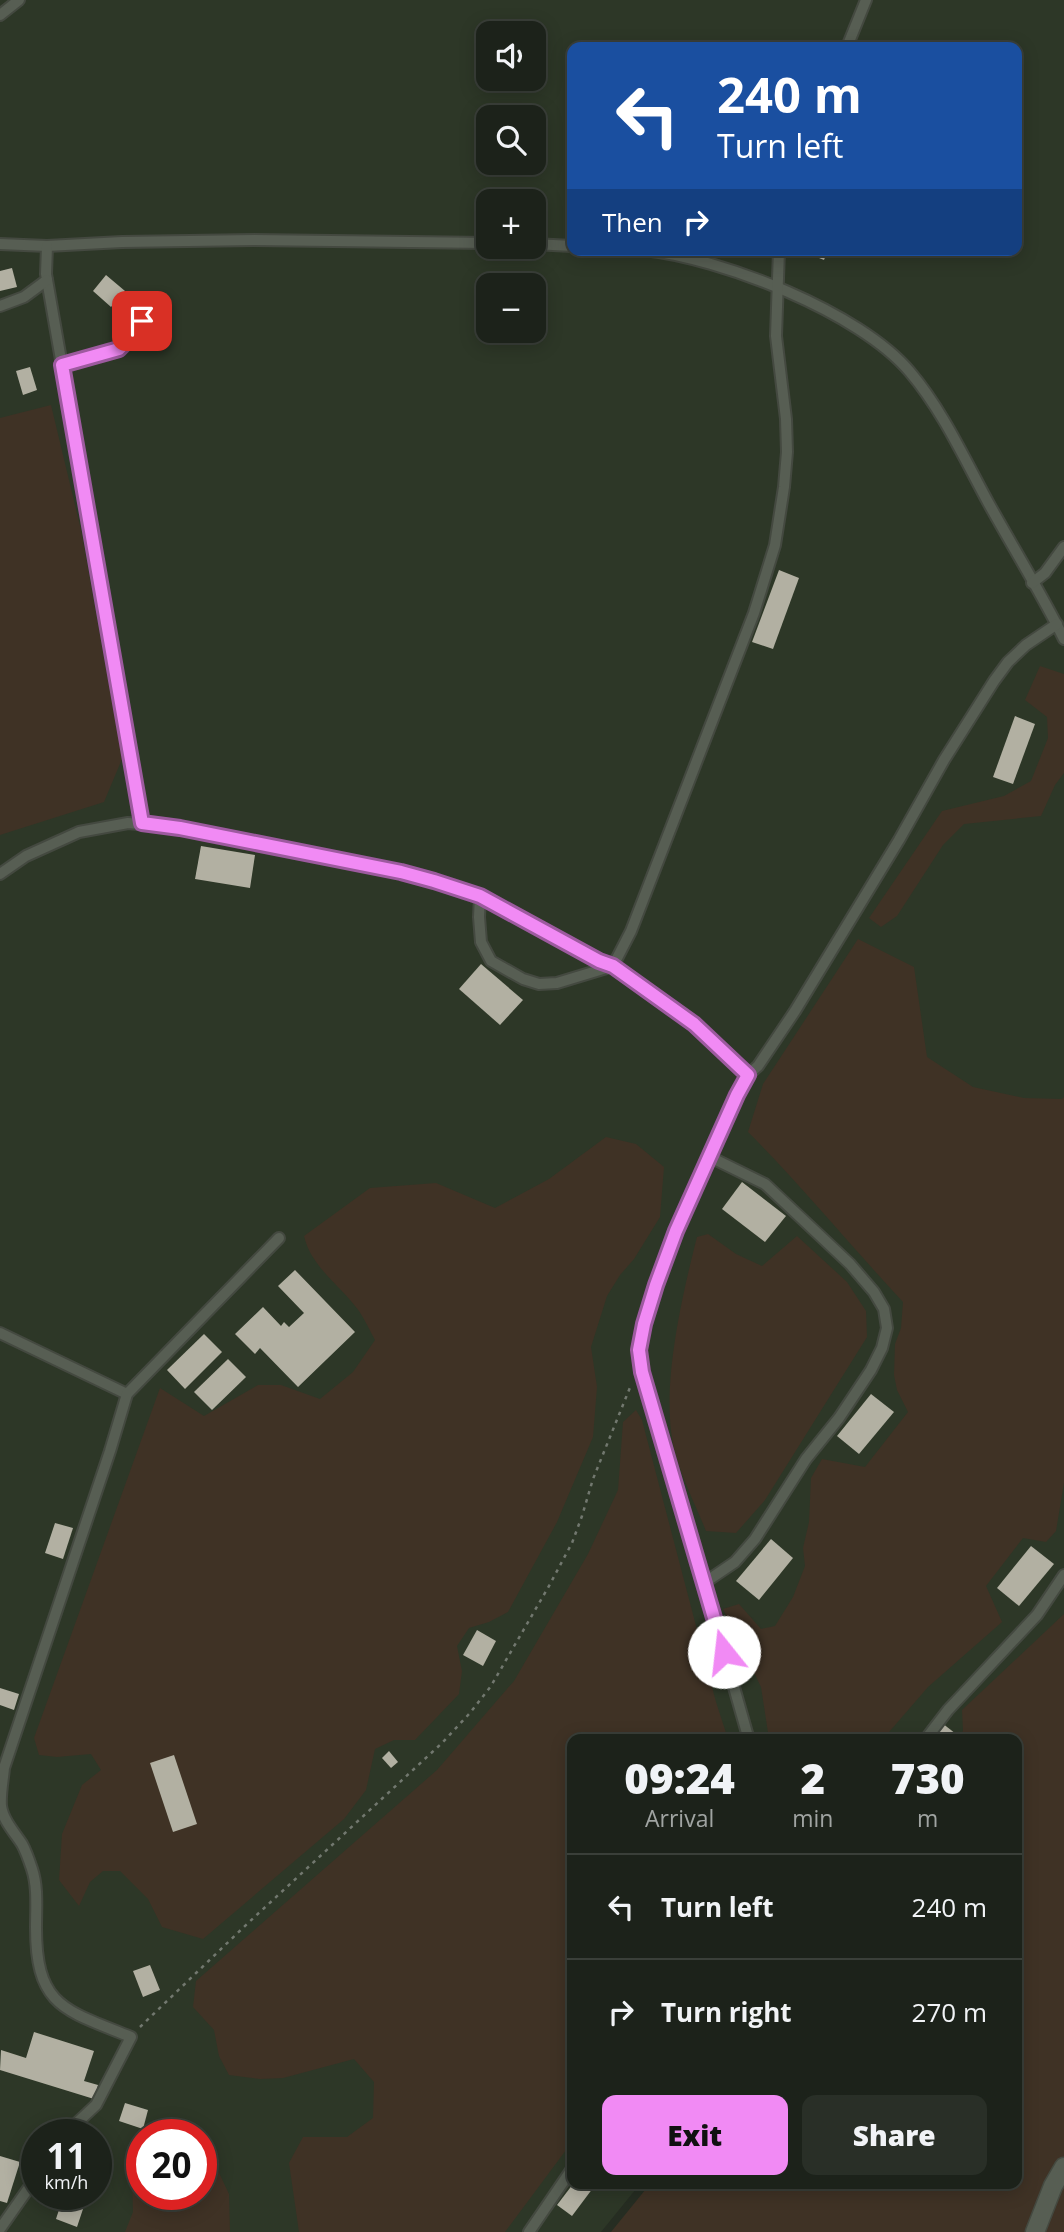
<!DOCTYPE html>
<meta charset="utf-8">
<style>
body{margin:0;font-family:"Open Sans",sans-serif;background:#292f27;color:#f1f3f6;height:100vh;display:flex;flex-direction:column;font-size:26px;white-space:nowrap}
*{box-sizing:border-box;margin:0}
p{font-size:23px;color:#a0a4a2}
.icon{flex:none;width:38px;height:38px;fill:none;stroke:currentColor;stroke-width:2;stroke-linecap:round;stroke-linejoin:round}
.map{position:relative;flex:1;overflow:hidden}
.panel{position:absolute;left:567px;top:1734px;width:455px;height:455px;display:flex;flex-direction:column;background:#1c221a;border-radius:14px;box-shadow:0 4px 18px #0003,0 0 0 2px #3a3f39}
.panel>*{flex:none}
.guide{position:absolute;left:567px;top:42px;width:455px;height:214px;border-radius:14px;box-shadow:0 4px 18px #0003,0 0 0 2px #3a3f39;background:#1a4fa0;color:#fff;overflow:hidden}
.controls{position:absolute;left:476px;top:21px;display:grid;gap:14px}
.controls a{display:grid;place-items:center;width:70px;height:70px;border-radius:14px;background:#1c221a;box-shadow:0 4px 18px #0003,0 0 0 2px #3a3f39;font-size:35px}
.speed{position:absolute;left:21px;top:2119px;display:flex;gap:14px;font-size:35px;font-weight:700;text-align:center}
.speed>*{display:grid;place-content:center;width:91px;height:91px;border-radius:50%;background:#1c221a;box-shadow:0 4px 18px #0003,0 0 0 2px #3a3f39;line-height:1}
.speed small{font-size:18px;font-weight:400}
.speed .limit{border:10px solid #d22;background:#fff;color:#111}
.pin{position:absolute;display:grid;place-items:center;width:60px;height:60px;color:#fff;margin:-30px;border-radius:14px;box-shadow:0 4px 10px #0006}
.me{position:absolute;width:77px;margin:-38px;rotate:344deg;stroke-linejoin:round;filter:drop-shadow(0 0 5px #0008)}
.turn{display:flex;align-items:center;gap:24px;height:147px;padding:0 35px;font-size:32px}
.turn .icon{width:91px;height:91px;stroke-width:2.5}
.turn b{display:block;font-size:49px;line-height:60px}
.then{display:flex;align-items:center;height:66px;padding:0 35px;background:#0003;gap:14px;font-size:26px}
.eta{display:flex;justify-content:space-evenly;align-items:center;height:119px;text-align:center}
.eta b{font-size:42px;font-weight:800;line-height:49px}
.button{display:flex;gap:14px;margin-top:auto;padding:14px 35px}
.button a{flex:1;height:80px;border-radius:14px;background:#f18af4;color:#111;font-size:28px;font-weight:800;line-height:80px;text-align:center}
.button a+a{background:#292f27;color:#f1f3f6}
ul{padding:0;list-style:none}
li{display:flex;align-items:center;gap:21px;height:105px;padding:0 35px;border-top:2px solid #3a3f39}
li div{flex:1}
li b{display:block;font-size:26px}
li em{font-style:normal}
.map>svg:first-child{display:block}
.built{fill:#2d3727;fill-rule:evenodd}
.green{fill:#3f3225}
.building{fill:#b2b0a2}
.lines{fill:none;stroke-linecap:round;stroke-linejoin:round}
.lane-casing{stroke:#444940;stroke-width:14}
.street-casing{stroke:#444940;stroke-width:21}
.path{stroke:#72786f;stroke-width:2.5;stroke-dasharray:3.5 5;stroke-linecap:butt}
.lane{stroke:#575e53;stroke-width:10}
.street{stroke:#575e53;stroke-width:18}
.route-casing{stroke:#9d5a9f;stroke-width:18}
.route{stroke:#f18af4;stroke-width:12}
</style>
<div class="map">
<svg width="1064" height="2232" viewBox="0 0 1064 2232">
<rect width="100%" height="100%" fill="#262d22"/>
<path class="built" d="M0 0H1064V1665L1003 1739 572 1740V2184H640L601 2232H0ZM488 33H534V79H488ZM572 47H1017V250H572ZM488 117H534V163H488ZM488 201H534V247H488ZM488 285H534V331H488ZM37 2135H96V2194H37ZM142 2135H201V2194H142Z"/>
<g class="green">
<path d="M51 405 81 530 122 759 104 802 0 835V418Z"/>
<path d="M1040 666 1064 674V773L1055 785 1041 816 964 824 943 845 897 916 881 927 869 918 942 811 1004 796 1031 781 1048 738 1047 717 1025 700Z"/>
<path d="M858 939 914 967 927 1057 973 1087 1024 1098 1062 1099 1064 1097V1483L1056 1531 1046 1542 1023 1538 986 1586 1002 1622 928 1687 883 1739H769L761 1687 723 1609 739 1604 761 1629 775 1626 793 1597 805 1566 803 1548 809 1522 811 1478 822 1459 865 1467 908 1412 897 1390 894 1375 895 1344 901 1328 903 1302C850 1245 802 1186 748 1132L763 1084Z"/>
<path d="M606 1137 636 1144 664 1167 660 1217 634 1259 620 1275 607 1296 591 1347 597 1387 593 1437 557 1522 508 1612 489 1622 469 1628 457 1646 462 1671 459 1694 415 1740H394L375 1749 366 1790 344 1819 203 1939 162 1927 148 1899 120 1871H103L90 1882 79 1906 59 1880 62 1834 82 1785 101 1770 91 1754 57 1757 39 1755 34 1738 160 1388 204 1416 258 1385H281L320 1399 353 1372 375 1340C370 1331 365 1320 359 1311 341 1286 311 1267 304 1236L370 1188 436 1183 495 1208 549 1179Z"/>
<path d="M708 1234 736 1254 762 1266 797 1236 847 1282 866 1311 867 1337 765 1500 736 1533 706 1531C696 1506 683 1481 676 1455 658 1397 682 1296 697 1237Z"/>
<path d="M636 1410 642 1420 716 1702 728 1739 572 1740V2142L505 2232H299L289 2163 303 2137H347L373 2118 374 2082 354 2059 283 2078 260 2079 229 2075 219 2056 214 2030 193 2007 196 1981 437 1770 514 1681 588 1554 618 1490 623 1422Z"/>
<path d="M1064 1614V2232H611L650 2184H1017V1740L957 1739 963 1731 962 1710Z"/>
<path d="M142 2144V2194H201V2147L213 2160 229 2194 230 2232H125L133 2212 132 2180Z"/>
</g>
<g class="building">
<path d="M799 250H828L824 260Z"/>
<path d="M12 268 17 287 0 291V271Z"/>
<path d="M106 275 125 291 111 307 93 291Z"/>
<path d="M30 367 37 390 23 395 16 371Z"/>
<path d="M779 570 799 578 773 649 752 642Z"/>
<path d="M1015 716 1035 724 1013 784 993 777Z"/>
<path d="M201 846 255 855 250 888 195 879Z"/>
<path d="M481 964 523 1000 500 1025 459 989Z"/>
<path d="M742 1182 786 1216 765 1242 722 1209Z"/>
<path d="M295 1270 355 1332 298 1387 260 1348 255 1354 235 1334 263 1307 281 1326 284 1322 289 1327 304 1313 278 1286Z"/>
<path d="M204 1334 222 1352 185 1389 167 1370Z"/>
<path d="M228 1359 246 1377 212 1410 194 1392Z"/>
<path d="M871 1394 894 1412 859 1454 837 1436Z"/>
<path d="M55 1523 73 1528 63 1559 45 1553Z"/>
<path d="M771 1539 793 1558 759 1600 736 1581Z"/>
<path d="M1031 1546 1054 1564 1019 1606 997 1588Z"/>
<path d="M477 1630 496 1641 483 1666 463 1655Z"/>
<path d="M0 1688 19 1694 14 1710 0 1705Z"/>
<path d="M942 1723 956 1734 952 1740H927Z"/>
<path d="M389 1751 398 1762 391 1768 382 1758Z"/>
<path d="M174 1755 197 1824 173 1832 150 1763Z"/>
<path d="M150 1965 160 1990 143 1997 133 1971Z"/>
<path d="M34 2032 94 2051 84 2081 98 2085 94 2099 0 2070 1 2050 26 2058Z"/>
<path d="M125 2103 148 2110 143 2129 119 2121Z"/>
<path d="M96 2142 105 2145 97 2170H96Z"/>
<path d="M0 2156 20 2162 7 2203 0 2201Z"/>
<path d="M573 2184H596L572 2216 557 2205Z"/>
<path d="M64 2194H88L77 2227 56 2219Z"/>
</g>
<g class="lines">
<defs>
<g id="lane">
<path d="M0 15 19 0"/>
<path d="M847 47 866 0"/>
<path d="M0 244 47 246 122 242 254 240 488 243"/>
<path d="M534 244 572 246"/>
<path d="M47 246 46 274 142 823"/>
<path d="M644 250C721 258 860 312 910 372 943 411 965 460 989 504 1014 549 1041 593 1064 639"/>
<path d="M0 306 24 297 47 280"/>
<path d="M62 365 119 349 133 335 142 321"/>
<path d="M1032 583 1045 573 1064 547"/>
<path d="M0 874 26 856 79 832 128 823 181 828 401 872 434 881 480 896 599 961 613 966 694 1024 748 1075"/>
<path d="M480 896 479 917 481 942 491 961 523 979 539 984 557 983 613 966 631 931 754 613 775 545 784 487 787 452 786 419 776 336 779 250"/>
<path d="M0 1333 127 1394"/>
<path d="M704 1583 735 1562 755 1539 806 1459 839 1418 871 1370 882 1348 887 1328 884 1309 874 1292 850 1264 765 1184 710 1157"/>
<path d="M749 1740 678 1490 642 1372 639 1350 656 1285 676 1231 737 1095 748 1075 758 1066 795 1011 899 840 944 760 994 681 1008 662 1026 645 1057 624"/>
<path d="M925 1740 948 1710 1037 1615 1064 1575"/>
<path d="M64 2135 96 2105 131 2037C65 2010 36 2007 36 1928 36 1908 38 1887 32 1869 29 1860 26 1851 22 1844 14 1832 3 1820 1 1806 0 1794 3 1780 4 1768L110 1451 127 1394 279 1238"/>
<path d="M0 2229 37 2176"/>
<path d="M529 2232 572 2169"/>
</g>
<path id="street" d="M1035 2232 1053 2186 1064 2167"/>
</defs>
<use href="#lane" class="lane-casing"/>
<use href="#street" class="street-casing"/>
<path class="path" d="M140 2027 247 1924 442 1743 470 1713 491 1686 549 1586 572 1543 582 1516 593 1479 631 1385"/>
<use href="#lane" class="lane"/>
<use href="#street" class="street"/>
</g>
<g class="lines">
<defs>
<path id="route" d="M142 321 133 335 119 349 62 365 142 823 180 828 401 872 434 881 480 896 599 961 613 966 694 1024 748 1075 737 1095 676 1231 656 1285 644 1324 639 1350 642 1372 724 1652"/>
</defs>
<use href="#route" class="route-casing"/>
<use href="#route" class="route"/>
</g>
</svg>
<div class="controls">
<a><svg class="icon" aria-label="sound" viewBox="0 0 24 24"><path d="M4 9h4l5-4v14l-5-4H4zM17 9q2 3 0 6"/></svg></a>
<a><svg class="icon" aria-label="search" viewBox="0 0 24 24"><circle cx="10" cy="10" r="6"/><path d="M15 15l6 6"/></svg></a>
<a>+</a>
<a>−</a>
</div>
<div class="speed"><div>11<small>km/h</small></div><div class="limit">20</div></div>
<div class="pin" style="left:142px;top:321px;background:#d93025"><svg class="icon" aria-label="arrive" viewBox="0 0 24 24"><path d="M6 21V4h12l-3 4 3 4H6"/></svg></div>
<svg class="me" style="left:724px;top:1652px" viewBox="-20 -20 40 40"><circle r="19" fill="#fff"/><path d="M0-13L10 11 0 6-10 11z" fill="#f18af4"/></svg>
<div class="guide">
<div class="turn"><svg class="icon" aria-label="left" viewBox="0 0 24 24"><path d="M17 20v-9H6M10 6l-5 5 5 5"/></svg><div><b>240 m</b>Turn left</div></div>
<div class="then">Then<svg class="icon" aria-label="right" viewBox="0 0 24 24"><path d="M7 20v-9h11M14 6l5 5-5 5"/></svg></div>
</div>
<section class="panel">
<div class="eta">
<div><b>09:24</b><p>Arrival</p></div>
<div><b>2</b><p>min</p></div>
<div><b>730</b><p>m</p></div>
</div>
<ul>
<li><svg class="icon" aria-label="left" viewBox="0 0 24 24"><path d="M17 20v-9H6M10 6l-5 5 5 5"/></svg><div><b>Turn left</b></div><em>240 m</em></li>
<li><svg class="icon" aria-label="right" viewBox="0 0 24 24"><path d="M7 20v-9h11M14 6l5 5-5 5"/></svg><div><b>Turn right</b></div><em>270 m</em></li>
</ul>
<div class="button"><a>Exit</a><a>Share</a></div>
</section>
</div>
